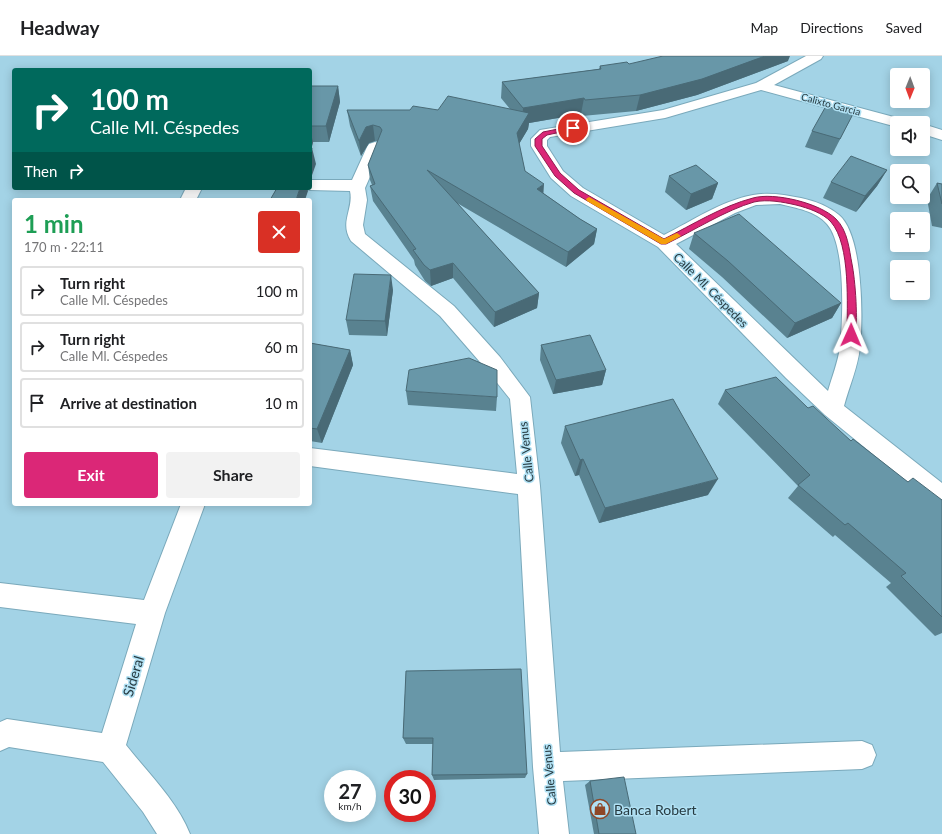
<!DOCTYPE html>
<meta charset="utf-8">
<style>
body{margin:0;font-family:Lato,sans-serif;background:#f2f2f2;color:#202124;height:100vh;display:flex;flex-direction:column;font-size:15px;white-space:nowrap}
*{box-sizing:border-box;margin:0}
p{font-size:13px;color:#757577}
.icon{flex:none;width:22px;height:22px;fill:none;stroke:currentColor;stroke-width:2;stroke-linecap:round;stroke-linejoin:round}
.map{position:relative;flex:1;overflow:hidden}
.panel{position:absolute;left:12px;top:142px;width:300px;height:308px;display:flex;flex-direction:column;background:#fff;border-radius:4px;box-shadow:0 2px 10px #0003}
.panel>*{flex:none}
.hud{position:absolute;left:12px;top:12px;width:300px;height:122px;border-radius:4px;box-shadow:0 2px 10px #0003;background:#00695c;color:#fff;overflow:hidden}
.needle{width:26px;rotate:181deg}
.tools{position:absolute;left:890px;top:12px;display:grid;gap:8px}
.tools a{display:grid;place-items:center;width:40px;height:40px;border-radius:4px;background:#fff;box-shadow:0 2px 10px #0003;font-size:20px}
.speed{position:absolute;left:324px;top:714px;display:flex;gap:8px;font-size:20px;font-weight:700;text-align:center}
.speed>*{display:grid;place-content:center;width:52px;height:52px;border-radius:50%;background:#fff;box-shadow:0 2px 10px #0003;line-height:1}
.speed small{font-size:10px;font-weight:400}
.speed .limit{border:6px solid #d22;background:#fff;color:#111}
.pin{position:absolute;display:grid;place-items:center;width:34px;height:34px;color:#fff;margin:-17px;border:2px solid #fff;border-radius:50%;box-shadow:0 1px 4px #0007}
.me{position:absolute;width:44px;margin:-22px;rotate:1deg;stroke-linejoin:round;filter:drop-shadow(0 0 3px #0008)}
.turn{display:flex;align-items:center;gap:14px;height:84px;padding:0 12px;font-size:18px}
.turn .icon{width:52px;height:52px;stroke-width:2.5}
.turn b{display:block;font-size:28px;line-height:34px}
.then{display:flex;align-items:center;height:38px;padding:0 12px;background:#0003;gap:8px;font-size:15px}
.round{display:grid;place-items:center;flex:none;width:42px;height:42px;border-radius:4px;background:#f2f2f2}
.summary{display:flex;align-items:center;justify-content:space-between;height:68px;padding:0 12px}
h1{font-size:24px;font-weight:700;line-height:30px;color:#1e9e55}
.action{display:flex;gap:8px;margin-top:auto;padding:8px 12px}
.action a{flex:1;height:46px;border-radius:4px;background:#db2777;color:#fff;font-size:16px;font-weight:700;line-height:46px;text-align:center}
.action a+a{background:#f2f2f2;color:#202124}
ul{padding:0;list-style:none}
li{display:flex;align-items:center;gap:12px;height:50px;margin:0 8px 6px;padding:0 4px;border:2px solid #e0e0e0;border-radius:4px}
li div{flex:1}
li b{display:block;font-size:15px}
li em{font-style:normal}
header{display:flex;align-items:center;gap:24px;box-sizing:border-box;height:56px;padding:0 20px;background:#fff;border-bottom:1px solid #e0e0e0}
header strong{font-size:19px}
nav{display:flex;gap:22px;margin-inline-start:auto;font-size:14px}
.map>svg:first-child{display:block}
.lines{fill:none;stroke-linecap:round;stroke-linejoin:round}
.street-casing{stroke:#7aa9bb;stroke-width:2}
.street{fill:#fff;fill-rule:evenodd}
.wall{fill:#598290}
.shaded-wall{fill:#496a76}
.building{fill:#6897a8;stroke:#496a76}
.route{fill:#db2777;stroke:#8e194d}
.slow{fill:#f59e0b}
.labels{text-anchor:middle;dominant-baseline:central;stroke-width:3;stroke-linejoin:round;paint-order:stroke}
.far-street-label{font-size:10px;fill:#263a41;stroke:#b0e0f3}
.street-label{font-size:12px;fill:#263a41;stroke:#b0e0f3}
.near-street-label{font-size:14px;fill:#263a41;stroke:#b0e0f3}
.near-poi-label{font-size:14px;fill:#263a41;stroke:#b0e0f3;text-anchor:start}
</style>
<header>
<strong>Headway</strong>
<nav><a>Map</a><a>Directions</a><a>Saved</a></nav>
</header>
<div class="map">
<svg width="942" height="778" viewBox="0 0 942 778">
<rect width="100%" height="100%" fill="#a3d3e6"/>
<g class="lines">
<defs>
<g id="street">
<path d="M806 0H823L821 3 774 29 905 64 908 67H897V71L761 34 665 62 550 81 547 84V90L563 115 583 132 664 179C692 165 721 145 753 139 769 136 785 139 801 142 815 145 828 150 839 159 863 179 863 262 860 291 858 311 849 331 844 350L942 427V451L934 448 825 359 786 322 658 191 571 140 551 122 531 90V83L540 74 663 54 756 27ZM780 148C796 152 816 155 827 168 846 189 843 263 840 291 838 306 832 321 828 335L676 188 735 157 756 149Z"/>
<path d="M923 68 942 74V84L923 78Z"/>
<path d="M375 86 381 88 383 91 365 132 367 144 363 169 365 178 454 250 500 301 530 341 540 430 560 696 862 685 872 689 876 699 872 709 862 713 563 725 569 778H539L533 711 518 438 310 410V392L517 418 510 343 486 313 440 260 351 185C339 166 354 153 350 135L310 134 304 132H310V124H352L367 91 369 88Z"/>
<path d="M186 132H202L196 144H180Z"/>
<path d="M181 448H205L165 557 126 689C148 717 177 745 190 778H157L143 756 103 706 9 691 0 695V666L7 663 102 677 136 568 0 551V527L144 544Z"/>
</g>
</defs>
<use href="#street" class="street-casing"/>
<use href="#street" class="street"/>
</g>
<g class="wall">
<path d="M788 5 697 39 636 55 582 60 581 58 529 67 528 73 519 88 525 115 543 137 580 163 597 173 594 188 566 211 457 147 539 237 537 252 494 271 453 222 431 230 425 225 415 209 414 204 373 145 370 130 372 129 370 124 368 109 378 85H375L369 87 361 100 350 70 347 54H438L510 53 501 42 502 26 599 13 600 10 629 8Z"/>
<path d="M310 30H338L340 46 329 86H313L312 90H310Z"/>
<path d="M853 58 832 99 805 91 812 75Z"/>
<path d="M887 114 877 130 856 156 823 142 831 126Z"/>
<path d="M669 120 718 127 712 143 686 154 665 136Z"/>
<path d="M937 127 942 128V172L932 170 927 143Z"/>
<path d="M694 177 841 247 832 262 787 282 722 221 689 193Z"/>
<path d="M393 234 387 280 349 279 346 264Z"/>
<path d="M310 287 350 294 353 309 322 387 310 385Z"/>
<path d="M541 289 606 314 602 329 553 338 540 304Z"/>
<path d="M725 334 808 352 851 385 908 426 942 444V577L935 580 886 531 891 527 835 479 833 481 788 442 798 430 718 348Z"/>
<path d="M406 335 497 341 496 355 408 349Z"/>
<path d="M565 370 708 439 599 467 579 419 575 420 561 387Z"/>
<path d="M406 615 527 718 525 722 434 724 432 719 433 688H406L403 682Z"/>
<path d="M590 725 636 778H594L585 729Z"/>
</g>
<g class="shaded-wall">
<path d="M765 0H790L788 5 697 39 636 55 640 39Z"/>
<path d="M338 30 340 46 329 86 326 70Z"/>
<path d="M584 42 581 58 529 67 528 73 516 93 517 77 522 68 523 52Z"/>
<path d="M373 69 375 85 369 87 361 100 359 85 366 71Z"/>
<path d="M310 74 313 86 312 90 310 83Z"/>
<path d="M312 92 316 108 311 122 310 123V99Z"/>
<path d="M887 114 877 130 856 156 865 140Z"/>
<path d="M718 127 712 143 686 154 691 138Z"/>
<path d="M544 128 543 144 537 133Z"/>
<path d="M300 132H307L308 135 305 144H296Z"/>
<path d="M597 173 594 188 566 211 568 196Z"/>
<path d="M453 207V222L431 230 430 214Z"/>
<path d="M391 219 393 234 387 280 385 265Z"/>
<path d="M539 237 537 252 494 271 495 256Z"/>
<path d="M841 247 832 262 787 282 795 267Z"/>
<path d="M350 294 353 309 322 387 317 373Z"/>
<path d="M606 314 602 329 553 338 556 324Z"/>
<path d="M583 403 579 419 575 420 580 404Z"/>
<path d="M718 423 708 439 599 467 605 452Z"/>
</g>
<g class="building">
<path d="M663 0H765L702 23 640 39 585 44 584 42 523 52 502 26 601 13 600 10 627 6 629 8Z"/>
<path d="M310 30H338L326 70H310Z"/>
<path d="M448 40 529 57 517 77 525 115 544 128 537 133 580 163 597 173 568 196 427 114 539 237 495 256 453 207 430 214 424 209 413 194 416 193 370 130 375 128 368 109 382 74 380 71 373 69 366 71 359 85 347 54H410L413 50 438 54Z"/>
<path d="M826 50 853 58 840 83 812 75Z"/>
<path d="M310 91 312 92 310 99Z"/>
<path d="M851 100 887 114 865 140 831 126Z"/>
<path d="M696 109 718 127 691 138 669 120Z"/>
<path d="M937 127 942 128V148Z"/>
<path d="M277 132H300L296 144H270Z"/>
<path d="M739 158 841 247 795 267 728 205 694 177Z"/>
<path d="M354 218 391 219 385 265 346 264Z"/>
<path d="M590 279 606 314 556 324 541 289Z"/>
<path d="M310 287 350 294 317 373 310 372Z"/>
<path d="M469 302 497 314V341L406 335 409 314Z"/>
<path d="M776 321 808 352 813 350 851 385 853 383 908 426 913 422 942 444V561L901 520 906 517 848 467 845 469 798 429 810 419 725 334Z"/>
<path d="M673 343 718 423 605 452 583 403 580 404 565 370Z"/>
<path d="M521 613 527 718 432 719 433 682H403L406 615Z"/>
<path d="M624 721 636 778H599L590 725Z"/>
</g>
<path class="route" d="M573 70 576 72 575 73 547 79 542 83V90L560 117 579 134 664 183C692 169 722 150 753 142 774 136 820 147 836 163 848 175 849 193 852 208 855 222 859 269 854 281L851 282 847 279C847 250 851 189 831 166 823 157 808 152 796 149 783 146 767 143 754 146 726 154 693 175 666 188H661L574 137 555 120 535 90V83L543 76Z"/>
<path class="slow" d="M589 141 664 183 677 177 681 180 666 188H661L587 145 586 143Z"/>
<defs>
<symbol id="shop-ring" viewBox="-11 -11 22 22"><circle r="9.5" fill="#b0e0f3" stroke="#8f4727" stroke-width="1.5"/><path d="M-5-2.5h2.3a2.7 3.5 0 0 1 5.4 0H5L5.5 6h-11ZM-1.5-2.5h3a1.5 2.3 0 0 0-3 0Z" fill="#8f4727"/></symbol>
</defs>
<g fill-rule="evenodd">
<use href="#shop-ring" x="589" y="742" width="22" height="22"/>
</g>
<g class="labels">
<g class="far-street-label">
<text transform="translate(831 48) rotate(15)">Calixto Garcia</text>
</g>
<g class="street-label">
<text transform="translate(711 234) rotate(45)">Calle Ml. Céspedes</text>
<text transform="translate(526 396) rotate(-96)">Calle Venus</text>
<text transform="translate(549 719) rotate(-95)">Calle Venus</text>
</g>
<g class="near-street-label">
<text transform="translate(133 620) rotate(-73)">Sideral</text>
</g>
<g class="near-poi-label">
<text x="614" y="753">Banca Robert</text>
</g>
</g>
</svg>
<div class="tools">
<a><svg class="needle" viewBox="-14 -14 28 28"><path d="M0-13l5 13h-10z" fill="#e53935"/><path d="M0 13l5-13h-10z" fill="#757577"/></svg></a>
<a><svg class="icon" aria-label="sound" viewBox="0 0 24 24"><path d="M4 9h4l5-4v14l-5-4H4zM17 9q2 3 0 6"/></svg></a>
<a><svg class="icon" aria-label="search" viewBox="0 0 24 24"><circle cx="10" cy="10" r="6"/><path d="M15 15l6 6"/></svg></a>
<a>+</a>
<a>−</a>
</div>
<div class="speed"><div>27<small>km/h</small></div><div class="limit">30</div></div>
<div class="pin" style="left:573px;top:72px;background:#d93025"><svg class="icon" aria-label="arrive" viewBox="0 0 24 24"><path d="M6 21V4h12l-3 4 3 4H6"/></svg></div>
<svg class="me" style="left:851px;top:279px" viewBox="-20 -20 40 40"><path d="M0-17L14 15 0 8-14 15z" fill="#db2777" stroke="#fff" stroke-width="4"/></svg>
<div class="hud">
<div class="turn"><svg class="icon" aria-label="right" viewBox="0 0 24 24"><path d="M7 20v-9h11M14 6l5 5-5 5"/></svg><div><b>100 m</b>Calle Ml. Céspedes</div></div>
<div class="then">Then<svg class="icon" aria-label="right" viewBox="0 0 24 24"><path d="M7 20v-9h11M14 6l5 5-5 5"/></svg></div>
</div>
<section class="panel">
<div class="summary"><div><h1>1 min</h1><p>170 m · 22:11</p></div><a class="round" style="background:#d93025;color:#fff"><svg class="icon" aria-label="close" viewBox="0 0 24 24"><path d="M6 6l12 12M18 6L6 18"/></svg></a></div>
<ul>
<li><svg class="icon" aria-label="right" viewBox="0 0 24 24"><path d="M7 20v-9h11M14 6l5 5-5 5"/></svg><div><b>Turn right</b><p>Calle Ml. Céspedes</p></div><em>100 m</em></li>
<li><svg class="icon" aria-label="right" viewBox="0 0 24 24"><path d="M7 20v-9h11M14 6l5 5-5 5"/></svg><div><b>Turn right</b><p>Calle Ml. Céspedes</p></div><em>60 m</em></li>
<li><svg class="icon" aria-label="arrive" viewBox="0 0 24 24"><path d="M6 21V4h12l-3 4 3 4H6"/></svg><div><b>Arrive at destination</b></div><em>10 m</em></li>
</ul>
<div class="action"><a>Exit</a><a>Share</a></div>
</section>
</div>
